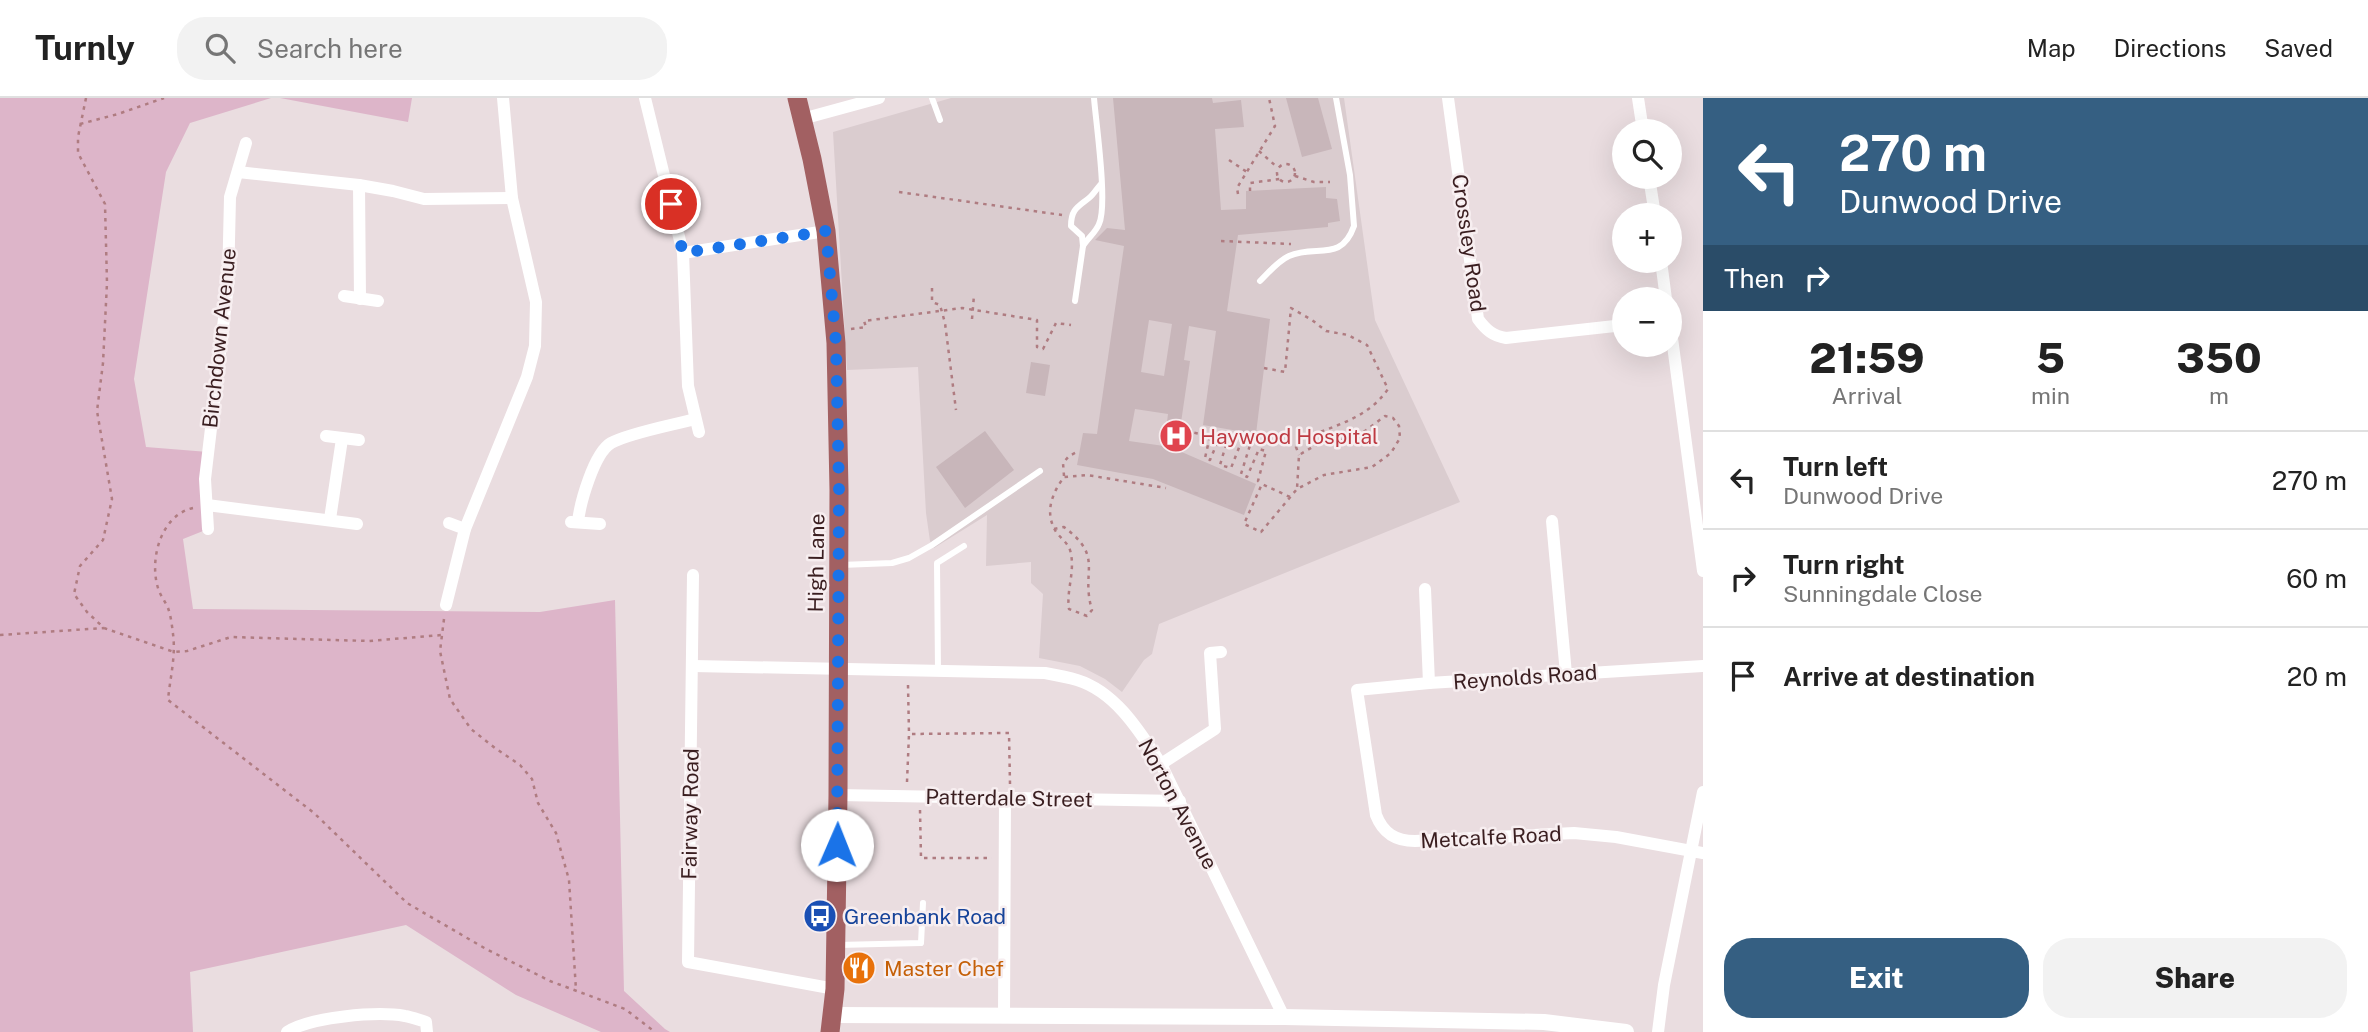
<!DOCTYPE html>
<meta charset="utf-8">
<style>
body{margin:0;font-family:"Public Sans",sans-serif;background:#f2f2f2;color:#222;height:100vh;display:flex;flex-direction:column;font-size:26px;white-space:nowrap}
*{box-sizing:border-box;margin:0}
p{font-size:23px;color:#767676}
.icon{flex:none;width:38px;height:38px;fill:none;stroke:currentColor;stroke-width:2;stroke-linecap:round;stroke-linejoin:round}
.map{position:relative;flex:1;overflow:hidden}
.details{display:flex;flex-direction:column;background:#fff;width:665px}
.details>*{flex:none}
.banner{background:#355f82;color:#fff;overflow:hidden}
.buttons{position:absolute;left:1612px;top:21px;display:grid;gap:14px}
.buttons a{display:grid;place-items:center;width:70px;height:70px;border-radius:50%;background:#fff;box-shadow:0 7px 28px #0002;font-size:35px}
.pin{position:absolute;display:grid;place-items:center;width:60px;height:60px;color:#fff;margin:-30px;border:4px solid #fff;border-radius:50%;box-shadow:0 2px 7px #0007}
.me{position:absolute;width:77px;margin:-38px;rotate:1deg;stroke-linejoin:round;filter:drop-shadow(0 0 5px #0008)}
.turn{display:flex;align-items:center;gap:24px;height:147px;padding:0 21px;font-size:32px}
.turn .icon{width:91px;height:91px;stroke-width:2.5}
.turn b{display:block;font-size:49px;line-height:60px}
.then{display:flex;align-items:center;height:66px;padding:0 21px;background:#0003;gap:14px;font-size:26px}
.eta{display:flex;justify-content:space-evenly;align-items:center;height:119px;text-align:center}
.eta b{font-size:42px;font-weight:800;line-height:49px}
.cta{display:flex;gap:14px;margin-top:auto;padding:14px 21px}
.cta a{flex:1;height:80px;border-radius:28px;background:#355f82;color:#fff;font-size:28px;font-weight:800;line-height:80px;text-align:center}
.cta a+a{background:#f2f2f2;color:#222}
ul{padding:0;list-style:none}
li{display:flex;align-items:center;gap:21px;height:98px;padding:0 21px;border-top:2px solid #e0e0e0}
li div{flex:1}
li b{display:block;font-size:26px}
li em{font-style:normal}
header{display:flex;align-items:center;gap:42px;box-sizing:border-box;height:98px;padding:0 35px;background:#fff;border-bottom:2px solid #e0e0e0}
header strong{font-size:33px}
nav{display:flex;gap:38px;margin-inline-start:auto;font-size:24px}
.search{width:490px;height:63px;background:#f2f2f2;display:flex;align-items:center;gap:18px;box-sizing:border-box;padding:0 24px;border-radius:28px;color:#767676;font-size:26px}
main{display:flex;flex:1;min-height:0}
.map>svg:first-child{display:block}
.built{fill:#dacccf}
.green{fill:#ddb5c9}
.building{fill:#c8b6ba;fill-rule:evenodd}
.lines{fill:none;stroke-linecap:round;stroke-linejoin:round}
.path{stroke:#af7c81;stroke-width:2.5;stroke-dasharray:3.5 5;stroke-linecap:butt}
.service{stroke:#fff;stroke-width:6}
.minor{stroke:#fff;stroke-width:12}
.tertiary{stroke:#fff;stroke-width:16}
.primary{stroke:#a26062;stroke-width:19}
.route{stroke:#1a73e8;stroke-width:12;stroke-dasharray:0 21.6}
.labels{text-anchor:middle;dominant-baseline:central;stroke-width:5;stroke-linejoin:round;paint-order:stroke}
.street-label{font-size:21px;fill:#3a1e20;stroke:#f7eef0}
.health-label{font-size:21px;fill:#be3a42;stroke:#f7eef0;text-anchor:start}
.transit-label{font-size:21px;fill:#164399;stroke:#f7eef0;text-anchor:start}
.food-label{font-size:21px;fill:#c56008;stroke:#f7eef0;text-anchor:start}
</style>
<header>
<strong>Turnly</strong>
<div class="search"><svg class="icon" aria-label="search" viewBox="0 0 24 24"><circle cx="10" cy="10" r="6"/><path d="M15 15l6 6"/></svg>Search here</div>
<nav><a>Map</a><a>Directions</a><a>Saved</a></nav>
</header>
<main>
<div class="map">
<svg width="1703" height="934" viewBox="0 0 1703 934">
<rect width="100%" height="100%" fill="#eadde0"/>
<path class="built" d="M951 0H1344L1375 222 1460 404 1159 526 1152 556 1144 562 1122 594 1105 581 1080 568 1039 560 1043 496 1031 485V464L986 468 987 417 934 450 930 443 926 415 918 269 847 272 833 34Z"/>
<g class="green">
<path d="M0 0H271L190 25 166 74 134 281 146 349 208 354V431L183 441 193 511 540 514 615 502 624 893 665 931 670 934H601L516 897 406 827 190 874 193 934H0Z"/>
<path d="M280 0H412L408 24Z"/>
</g>
<g class="building">
<path d="M1113 0H1212L1213 5 1241 2 1244 29 1215 31 1221 112 1246 111V93L1326 89V100L1337 101 1340 123 1328 125V129L1238 137 1227 213 1270 221 1256 336 1203 327 1216 233 1189 228 1184 262 1190 263 1177 352 1256 386 1244 417 1153 381 1077 367 1083 335 1097 336 1124 148 1095 142 1107 130 1125 132ZM1149 222 1172 226 1164 278 1141 274ZM1135 311 1168 316 1164 348 1129 343Z"/>
<path d="M1286 0H1318L1332 51 1302 59Z"/>
<path d="M1031 264 1050 267 1045 298 1026 295Z"/>
<path d="M985 333 1014 372 965 410 936 369Z"/>
</g>
<g class="lines">
<g class="path">
<path d="M86 0 78 39V55L105 106 107 185 103 265 97 313 112 401 103 442 80 468 74 496 87 514 104 530 174 554 187 553 231 539 369 543 442 537"/>
<path d="M80 26 118 16 164 0"/>
<path d="M1259 53 1278 70"/>
<path d="M1229 62 1247 74"/>
<circle cx="1286" cy="75" r="9"/>
<path d="M1295 78 1314 84H1330"/>
<path d="M1250 93V85L1280 81"/>
<path d="M899 94 1062 117"/>
<path d="M1238 96 1237 90 1275 28 1269 0"/>
<path d="M1221 143 1291 146"/>
<path d="M932 190V204L940 207 945 225 956 312"/>
<path d="M972 221 974 197"/>
<path d="M851 231 866 229 864 223 962 210 1037 222V249L1043 251 1056 225 1071 227"/>
<path d="M1264 270 1285 274 1291 210 1312 222 1326 233 1348 237 1367 247 1388 291C1367 322 1331 328 1300 342L1296 349 1299 357"/>
<path d="M1186 333 1210 338 1205 360 1210 362 1220 338 1228 340 1220 367 1231 370 1242 342 1251 344 1241 376 1247 379 1259 351 1266 353 1258 383 1262 386"/>
<path d="M1064 378 1063 365 1069 358 1077 354"/>
<path d="M1290 399 1262 386 1244 426 1261 434 1297 391 1324 377 1372 369 1391 355 1400 340 1399 328 1393 320 1385 318 1357 339 1316 347 1299 357 1297 391"/>
<path d="M193 410C161 417 149 461 158 490 160 497 165 503 168 510 171 518 172 528 173 536 176 558 170 580 168 602L314 715 407 805 486 851 550 883 625 911 655 934"/>
<path d="M1054 431 1064 429C1105 460 1080 472 1092 512L1087 518 1069 511C1066 492 1076 472 1070 452 1067 443 1057 438 1054 430 1045 412 1053 394 1064 379L1087 377 1166 390"/>
<path d="M444 521 440 553 450 601 471 631 495 650 520 667 532 681 538 705 556 735 569 782 576 892"/>
<path d="M0 537 104 530"/>
<path d="M908 587 909 636"/>
<path d="M907 684 909 636 1009 635 1010 686"/>
<path d="M920 712 921 760H992"/>
</g>
<g class="service">
<path d="M932 0 940 22"/>
<path d="M1083 148C1088 140 1096 134 1099 126 1108 107 1096 25 1094 0"/>
<path d="M1260 183C1269 174 1278 163 1289 158 1316 146 1341 165 1354 128L1350 77 1336 0"/>
<path d="M1075 203 1083 148 1082 138 1071 128C1071 111 1078 109 1089 100 1094 96 1097 90 1101 86"/>
<path d="M841 467 892 465 909 460 932 447 1040 373"/>
<path d="M938 572 937 465 964 448"/>
<path d="M838 847 921 845 923 805"/>
</g>
<g class="minor">
<path d="M645 0 683 155"/>
<path d="M1448 0 1478 221C1486 232 1493 238 1506 240L1624 227"/>
<path d="M1638 0 1643 33"/>
<path d="M802 21 879 0"/>
<path d="M238 74 359 87 393 93 424 101 512 100"/>
<path d="M1649 79 1655 117"/>
<path d="M359 87 360 201"/>
<path d="M1661 163 1666 201"/>
<path d="M344 198 378 203"/>
<path d="M1670 225 1703 473"/>
<path d="M699 334 688 288 683 155 826 133"/>
<path d="M326 338 359 342"/>
<path d="M207 407 357 426"/>
<path d="M330 421 342 341"/>
<path d="M1552 423 1566 576"/>
<path d="M571 424 600 426"/>
<path d="M578 424C580 405 594 355 611 345 629 335 673 327 695 321"/>
<path d="M449 425 465 431"/>
<path d="M208 431 205 381 228 187 230 99 246 45"/>
<path d="M693 477 688 864 835 891"/>
<path d="M1425 491 1429 585"/>
<path d="M446 507 465 431 527 279 535 248 536 204 512 100 503 0"/>
<path d="M693 568 1045 575C1056 577 1067 579 1077 582 1116 594 1140 634 1161 666L1284 919"/>
<path d="M1703 568 1429 585 1357 592 1376 717C1383 735 1395 743 1415 743L1574 735 1616 739 1703 755"/>
<path d="M1161 666 1215 631 1210 555 1221 554"/>
<path d="M838 697 1180 703"/>
<path d="M1004 918 1005 700"/>
<path d="M287 934C310 919 377 913 405 918 412 919 419 922 426 924L427 934"/>
<path d="M1658 934 1664 887 1703 694"/>
</g>
<path class="tertiary" d="M833 917 1284 919 1439 922 1544 924 1626 934"/>
<path class="primary" d="M797 0 812 61 826 133 836 245 839 392 838 697 835 891 830 934"/>
</g>
<g class="lines">
<path class="route" d="M671 106 683 155 826 133 836 245 839 392 837 747"/>
</g>
<defs>
<symbol id="hospital-disc" viewBox="-11 -11 22 22"><circle r="9.5" fill="#e0444e" stroke="#f7eef0"/><path d="M-5-5h3v3.5h4V-5h3V5h-3V1.5h-4V5h-3Z" fill="#fff"/></symbol>
<symbol id="bus-disc" viewBox="-11 -11 22 22"><circle r="9.5" fill="#1a4fb4" stroke="#f7eef0"/><path d="M-5-6H5V4H4V6H2V4H-2V6H-4V4H-5ZM-3.5-4V0h7V-4ZM-3.5 1.2v1.5H-2V1.2ZM2 1.2v1.5H3.5V1.2Z" fill="#fff"/></symbol>
<symbol id="restaurant-disc" viewBox="-11 -11 22 22"><circle r="9.5" fill="#e8710a" stroke="#f7eef0"/><path d="M-5-6h1v4h1v-4h1v4h1v-4h1v5L-1.5 .5V6h-2V.5L-5-1ZM5-6V6H3V1.5H1.5Q1.5-4 5-6Z" fill="#fff"/></symbol>
</defs>
<g fill-rule="evenodd">
<use href="#hospital-disc" x="1157" y="319" width="38" height="38"/>
<use href="#bus-disc" x="801" y="799" width="38" height="38"/>
<use href="#restaurant-disc" x="840" y="851" width="38" height="38"/>
</g>
<g class="labels">
<g class="street-label">
<text transform="translate(1469 145) rotate(82)">Crossley Road</text>
<text transform="translate(219 240) rotate(-84)">Birchdown Avenue</text>
<text transform="translate(816 465) rotate(-89)">High Lane</text>
<text transform="translate(1525 579) rotate(-4)">Reynolds Road</text>
<text transform="translate(1009 700) rotate(1)">Patterdale Street</text>
<text transform="translate(1178 706) rotate(62)">Norton Avenue</text>
<text transform="translate(690 716) rotate(-89)">Fairway Road</text>
<text transform="translate(1491 739) rotate(-3)">Metcalfe Road</text>
</g>
<g class="health-label">
<text x="1200" y="338">Haywood Hospital</text>
</g>
<g class="transit-label">
<text x="844" y="818">Greenbank Road</text>
</g>
<g class="food-label">
<text x="884" y="870">Master Chef</text>
</g>
</g>
</svg>
<div class="buttons">
<a><svg class="icon" aria-label="search" viewBox="0 0 24 24"><circle cx="10" cy="10" r="6"/><path d="M15 15l6 6"/></svg></a>
<a>+</a>
<a>−</a>
</div>
<div class="pin" style="left:671px;top:106px;background:#d93025"><svg class="icon" aria-label="arrive" viewBox="0 0 24 24"><path d="M6 21V4h12l-3 4 3 4H6"/></svg></div>
<svg class="me" style="left:837px;top:747px" viewBox="-20 -20 40 40"><circle r="19" fill="#fff"/><path d="M0-13L10 11 0 6-10 11z" fill="#1a73e8"/></svg>
</div>
<section class="details">
<div class="banner">
<div class="turn"><svg class="icon" aria-label="left" viewBox="0 0 24 24"><path d="M17 20v-9H6M10 6l-5 5 5 5"/></svg><div><b>270 m</b>Dunwood Drive</div></div>
<div class="then">Then<svg class="icon" aria-label="right" viewBox="0 0 24 24"><path d="M7 20v-9h11M14 6l5 5-5 5"/></svg></div>
</div>
<div class="eta">
<div><b>21:59</b><p>Arrival</p></div>
<div><b>5</b><p>min</p></div>
<div><b>350</b><p>m</p></div>
</div>
<ul>
<li><svg class="icon" aria-label="left" viewBox="0 0 24 24"><path d="M17 20v-9H6M10 6l-5 5 5 5"/></svg><div><b>Turn left</b><p>Dunwood Drive</p></div><em>270 m</em></li>
<li><svg class="icon" aria-label="right" viewBox="0 0 24 24"><path d="M7 20v-9h11M14 6l5 5-5 5"/></svg><div><b>Turn right</b><p>Sunningdale Close</p></div><em>60 m</em></li>
<li><svg class="icon" aria-label="arrive" viewBox="0 0 24 24"><path d="M6 21V4h12l-3 4 3 4H6"/></svg><div><b>Arrive at destination</b></div><em>20 m</em></li>
</ul>
<div class="cta"><a>Exit</a><a>Share</a></div>
</section>
</main>
